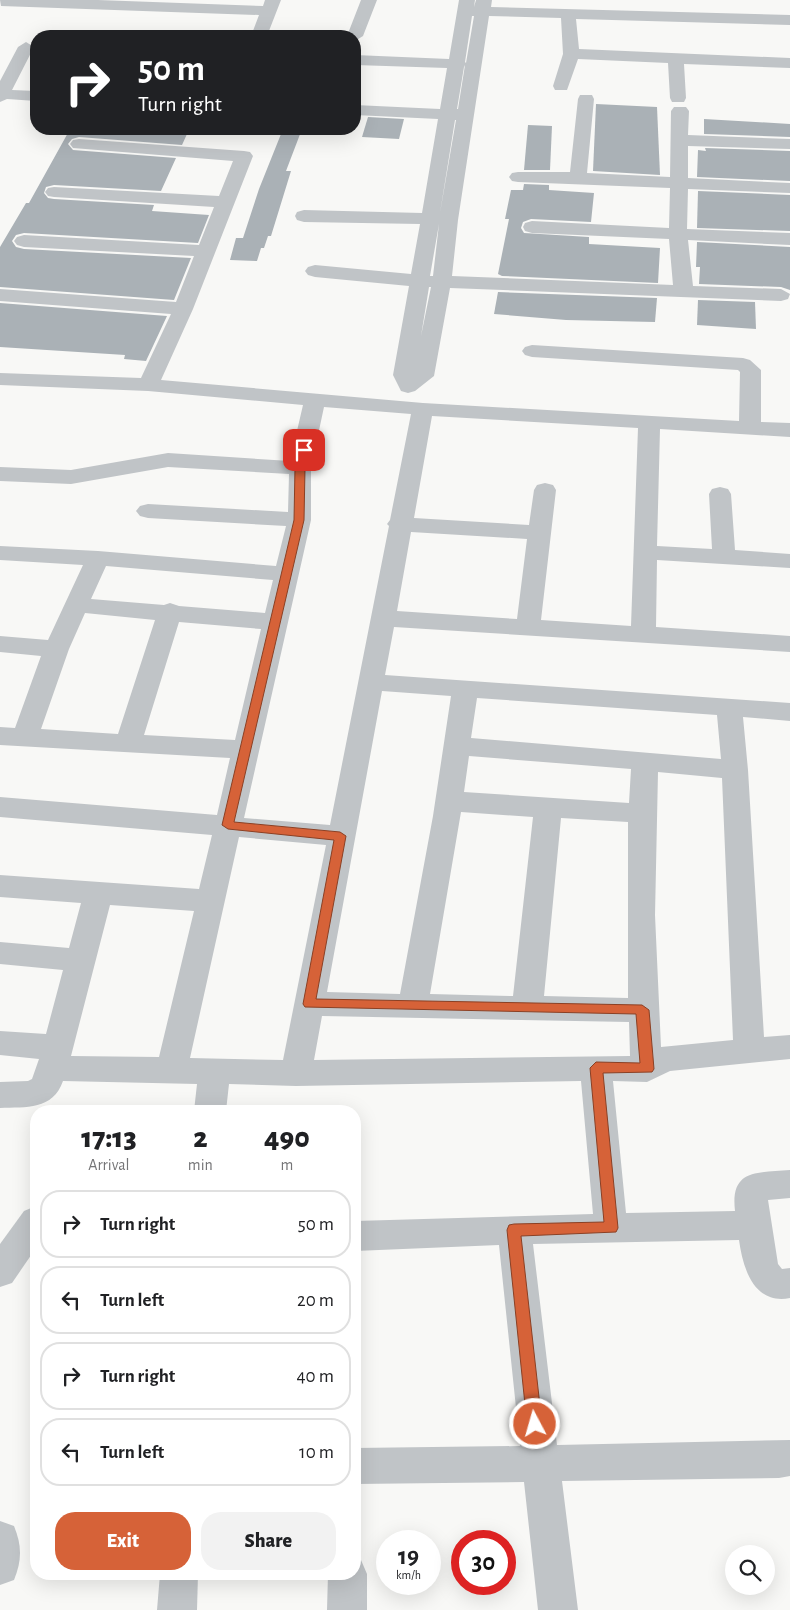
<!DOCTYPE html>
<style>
body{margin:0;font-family:"Alegreya Sans",sans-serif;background:#f2f2f2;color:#202124;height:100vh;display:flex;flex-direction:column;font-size:19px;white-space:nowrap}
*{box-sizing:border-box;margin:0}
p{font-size:16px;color:#757577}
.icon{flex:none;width:28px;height:28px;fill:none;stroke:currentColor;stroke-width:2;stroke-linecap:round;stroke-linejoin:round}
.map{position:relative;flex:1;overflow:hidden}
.details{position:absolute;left:30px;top:1105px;width:331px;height:475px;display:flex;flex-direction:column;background:#fff;border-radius:20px;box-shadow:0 5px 20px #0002}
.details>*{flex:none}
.top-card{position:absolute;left:30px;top:30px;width:331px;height:105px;border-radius:20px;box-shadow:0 5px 20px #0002;background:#202124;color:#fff;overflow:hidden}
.buttons{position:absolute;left:725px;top:1545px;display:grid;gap:10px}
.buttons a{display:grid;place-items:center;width:50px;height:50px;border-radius:50%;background:#fff;box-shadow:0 5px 20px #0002;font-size:25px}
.speed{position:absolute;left:376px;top:1530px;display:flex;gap:10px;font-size:25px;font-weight:700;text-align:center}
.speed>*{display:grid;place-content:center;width:65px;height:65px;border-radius:50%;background:#fff;box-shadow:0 5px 20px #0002;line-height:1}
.speed small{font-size:12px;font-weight:400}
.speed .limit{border:8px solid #d22;background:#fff;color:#111}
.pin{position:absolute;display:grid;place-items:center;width:42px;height:42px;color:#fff;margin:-21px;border-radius:10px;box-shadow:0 2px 8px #0006}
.me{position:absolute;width:55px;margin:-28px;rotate:354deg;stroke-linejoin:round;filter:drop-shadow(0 0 4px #0008)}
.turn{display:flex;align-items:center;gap:18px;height:105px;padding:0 25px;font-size:22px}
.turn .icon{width:65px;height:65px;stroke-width:2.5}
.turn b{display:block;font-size:35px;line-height:42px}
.eta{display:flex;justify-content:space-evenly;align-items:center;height:85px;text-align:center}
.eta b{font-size:30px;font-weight:800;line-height:35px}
.primary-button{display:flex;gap:10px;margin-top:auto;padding:10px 25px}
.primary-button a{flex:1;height:58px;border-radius:20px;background:#d66238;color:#fff;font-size:20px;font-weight:800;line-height:58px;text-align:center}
.primary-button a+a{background:#f2f2f2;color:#202124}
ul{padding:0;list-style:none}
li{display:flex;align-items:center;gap:15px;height:68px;margin:0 10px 8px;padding:0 15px;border:2px solid #e0e0e0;border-radius:20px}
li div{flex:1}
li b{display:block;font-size:19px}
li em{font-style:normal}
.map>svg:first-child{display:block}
.building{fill:#aab1b6}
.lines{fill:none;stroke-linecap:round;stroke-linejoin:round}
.minor{fill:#c0c4c7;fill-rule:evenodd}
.route{fill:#d66238;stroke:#8b4024}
</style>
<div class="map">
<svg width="790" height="1610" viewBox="0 0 790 1610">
<rect width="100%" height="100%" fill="#f8f8f6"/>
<g class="building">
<path d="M596 104 657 107 660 175 593 171Z"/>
<path d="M368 117 404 119 399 139 362 137Z"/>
<path d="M704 119 790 124V137L704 134Z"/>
<path d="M528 125 552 126 550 170H524Z"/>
<path d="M283 129H302L286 171H291L271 236H268L264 248H261L257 261 230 260 236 238H243L259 189Z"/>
<path d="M123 130 187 134 182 145 79 137 72 139 68 144 73 150 176 158 161 191 54 185 46 187 44 193 48 198 54 199 154 205 152 211 209 215 198 243 24 233 16 235 12 241 16 247 24 249 191 258 174 300 0 287V247L26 203H29L69 131 120 134Z"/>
<path d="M705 148 790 151V181L697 177 698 150 706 151Z"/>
<path d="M524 184 549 185V190L594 193 591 222 531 219 523 222 521 228 524 233 589 237V244L660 248 658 283 502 276 498 274 509 219H505L511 190H523Z"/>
<path d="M698 191 790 195V231L697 228Z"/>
<path d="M697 242 790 247V290L781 287 699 284 700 267H696Z"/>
<path d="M498 292 657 298 655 322 566 320 494 314Z"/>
<path d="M698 300 755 302 756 329 697 325Z"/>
<path d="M0 303 167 316 146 361 124 359 125 355 0 347Z"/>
</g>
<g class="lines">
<g class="minor">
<path d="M0 0H98L263 6 265 0H281L267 36H251L259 15 1 6Z"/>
<path d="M361 0H377L363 36 355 41V36H347Z"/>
<path d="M459 0H475L474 7 476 0H492L491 7 790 15V25L576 19 579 49 790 58V68L684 64 686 98 684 102H672L670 98 668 63 578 59 567 90H555L553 86 563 54 561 18 489 16 458 220 452 276 673 285 669 239 532 233 525 231 523 227 525 223 532 221 669 228 670 188 518 182 512 181 509 177 512 173 518 172H570L578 99 580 95H592L594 99 587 173 670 177 671 111 674 107H686L689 111 688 135 790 139V149L688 146V178L790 183V193L688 189 687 229 790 233V245L688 240 693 286 781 289 790 294 788 299 781 301 450 288 434 376 415 391 408 393 401 391 393 375 409 286 315 277 308 275 305 271 308 267 315 265 411 274 420 224 304 222 297 220 295 216 297 212 304 210 422 213 438 119 355 115V105L440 109 447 68 355 65V55L449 59ZM472 16H474L466 63 465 62ZM465 65 458 109H457L464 67ZM455 120H456L440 213ZM439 224 433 276H430ZM429 287H431L421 336Z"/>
<path d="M26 42 34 47 12 90 36 91V101L7 99 0 102V81L18 47Z"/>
<path d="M79 139 244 151 250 152 253 156 193 309 161 380 423 403 739 421 740 372 738 370 532 357 525 355 522 351 525 347 532 345 743 358 750 360 761 370V422L790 423V437L660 429 657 546 712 549 709 494 712 489 720 487 728 489 731 494 735 550 790 554V568L657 560 656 627 790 636V652L394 627 385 675 790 703V721L743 717 748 770 764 1037 790 1035V1059L670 1071 647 1082 613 1081 626 1213 735 1211C730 1168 758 1173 790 1170V1198L768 1200 778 1264 782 1269 790 1268V1298C754 1305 743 1269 739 1240L533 1244 557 1445 790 1440V1476L779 1478 562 1481 578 1610H538L524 1482 355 1484V1448L520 1446 499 1245 355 1251V1221L593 1214 581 1081 296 1086 229 1084 226 1111H194L197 1084 63 1081C53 1110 26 1107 0 1108V1082L28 1081 32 1079 39 1059 0 1055V1031L46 1034 63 970 0 964V942L69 948 81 903 0 897V875L199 889 212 835 0 817V797L217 815 230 758 0 745V727L15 728 41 656 0 652V636L48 640 83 565 0 560V546L98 551 276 566 286 526 148 518 140 516 136 511 140 506 148 504 288 512 289 474 168 467 71 484 0 481V467L71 470 168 453 290 461 303 405 148 391 0 385V373L141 378 171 314 0 301V289L176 302 194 256 24 247 17 245 14 241 17 237 24 235 199 245 214 207 54 197 48 196 45 192 48 188 54 187 219 196 233 161 73 148 70 144 73 140ZM324 407 411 414 390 520 387 524 389 526 330 825 244 818 311 520V468ZM432 416 638 428 631 626 541 620 556 490 553 485 545 483 537 485 534 490 529 525 414 518ZM411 532 527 539 517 619 397 611ZM106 566 273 580 265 613 179 606 170 603 164 605 91 599ZM85 613 155 620 118 734 41 729 69 649ZM179 622 261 629 235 740 144 735ZM382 691 451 696 433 816 400 994 327 992ZM477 698 717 715 721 759 471 738ZM469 756 631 769 629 803 464 792ZM658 772 722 778 733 1040 661 1047 655 915ZM461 812 533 817 513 996 430 994ZM561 818 628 822V998L544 996ZM239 837 326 845 283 1060 190 1058ZM110 905 194 911 159 1057 71 1056ZM322 1016 629 1022 630 1056 314 1060Z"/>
<path d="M36 1206V1248L12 1283 0 1287V1244L24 1211Z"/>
<path d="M0 1521 14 1526C22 1546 22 1560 14 1580L0 1585Z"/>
<path d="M355 1558 361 1560 367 1574V1610H327L328 1574H355Z"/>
<path d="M160 1574H198L197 1610H157Z"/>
</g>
</g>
<path class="route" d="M301 448 308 450 305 468 304 520 234 822 340 832 346 836 316 999 642 1005 649 1010 654 1069 652 1072 603 1073 618 1228 616 1232 521 1236 542 1424 540 1429 535 1431 529 1429 527 1424 507 1230 509 1225 514 1224 604 1222 590 1068 596 1062 640 1063 636 1014 305 1007 303 1004 334 840 228 829 222 825 294 520 295 468Z"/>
</svg>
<div class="buttons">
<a><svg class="icon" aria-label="search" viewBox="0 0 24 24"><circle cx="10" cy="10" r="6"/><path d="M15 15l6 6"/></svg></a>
</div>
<div class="speed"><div>19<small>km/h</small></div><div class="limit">30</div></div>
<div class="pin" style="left:304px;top:450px;background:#d93025"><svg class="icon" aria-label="arrive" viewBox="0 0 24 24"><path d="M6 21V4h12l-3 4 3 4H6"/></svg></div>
<svg class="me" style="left:535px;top:1424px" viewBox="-20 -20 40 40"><circle r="17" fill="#d66238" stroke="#fff" stroke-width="3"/><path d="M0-11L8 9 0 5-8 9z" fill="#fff"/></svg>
<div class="top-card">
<div class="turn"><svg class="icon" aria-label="right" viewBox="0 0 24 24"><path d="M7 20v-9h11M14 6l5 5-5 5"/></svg><div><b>50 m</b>Turn right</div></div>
</div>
<section class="details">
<div class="eta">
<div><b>17:13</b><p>Arrival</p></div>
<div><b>2</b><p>min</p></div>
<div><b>490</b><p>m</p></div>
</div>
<ul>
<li><svg class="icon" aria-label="right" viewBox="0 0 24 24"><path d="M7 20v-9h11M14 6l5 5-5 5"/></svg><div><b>Turn right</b></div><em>50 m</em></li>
<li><svg class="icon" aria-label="left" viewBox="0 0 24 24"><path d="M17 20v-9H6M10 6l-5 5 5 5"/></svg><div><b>Turn left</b></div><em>20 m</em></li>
<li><svg class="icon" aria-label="right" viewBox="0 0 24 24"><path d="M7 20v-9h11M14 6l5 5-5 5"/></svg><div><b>Turn right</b></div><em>40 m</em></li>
<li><svg class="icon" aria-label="left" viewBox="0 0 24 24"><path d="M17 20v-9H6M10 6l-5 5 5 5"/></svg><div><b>Turn left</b></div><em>10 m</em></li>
</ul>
<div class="primary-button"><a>Exit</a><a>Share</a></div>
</section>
</div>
